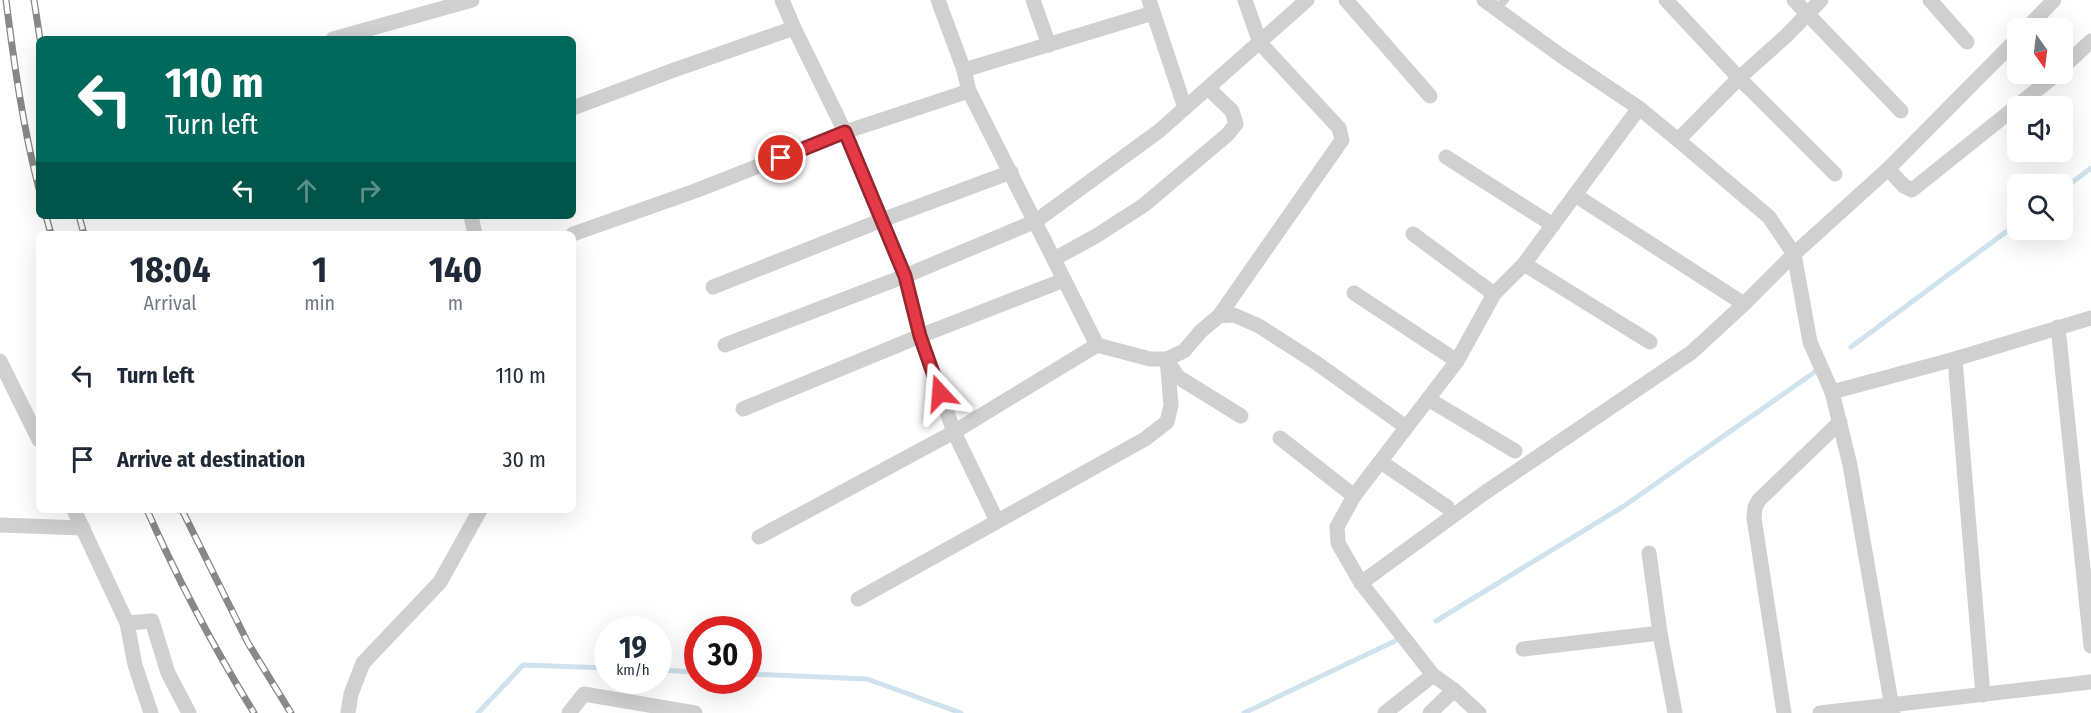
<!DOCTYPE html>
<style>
body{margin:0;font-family:"Fira Sans Condensed",sans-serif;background:#f6f6f7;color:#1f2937;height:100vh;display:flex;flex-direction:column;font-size:22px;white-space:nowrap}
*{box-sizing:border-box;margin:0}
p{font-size:20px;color:#747a83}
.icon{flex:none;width:33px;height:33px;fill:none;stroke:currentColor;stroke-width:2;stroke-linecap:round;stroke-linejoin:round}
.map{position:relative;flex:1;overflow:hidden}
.sheet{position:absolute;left:36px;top:231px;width:540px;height:282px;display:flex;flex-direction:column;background:#fff;border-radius:9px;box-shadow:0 6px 24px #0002}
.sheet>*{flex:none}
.top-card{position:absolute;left:36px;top:36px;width:540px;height:183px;border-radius:9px;box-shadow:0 6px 24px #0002;background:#00695c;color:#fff;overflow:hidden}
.needle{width:39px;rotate:166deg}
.fabs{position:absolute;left:2007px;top:18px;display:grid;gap:12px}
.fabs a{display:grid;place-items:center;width:66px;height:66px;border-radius:9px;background:#fff;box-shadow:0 6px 24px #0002;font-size:30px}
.speed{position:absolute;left:594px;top:616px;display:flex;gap:12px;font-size:30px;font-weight:700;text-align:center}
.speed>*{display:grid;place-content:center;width:78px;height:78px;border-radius:50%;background:#fff;box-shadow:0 6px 24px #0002;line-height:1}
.speed small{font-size:15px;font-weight:400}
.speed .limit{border:9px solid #d22;background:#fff;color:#111}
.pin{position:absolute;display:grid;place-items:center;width:51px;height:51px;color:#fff;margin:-26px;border:3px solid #fff;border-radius:50%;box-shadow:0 2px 6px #0007}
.me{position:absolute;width:66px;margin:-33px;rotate:341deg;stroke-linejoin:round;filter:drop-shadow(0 0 4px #0008)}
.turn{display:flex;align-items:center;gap:21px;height:126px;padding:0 30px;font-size:27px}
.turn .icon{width:78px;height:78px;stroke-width:2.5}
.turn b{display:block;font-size:42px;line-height:51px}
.lanes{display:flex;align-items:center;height:57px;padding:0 30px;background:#0003;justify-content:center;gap:30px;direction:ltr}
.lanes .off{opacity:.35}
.eta{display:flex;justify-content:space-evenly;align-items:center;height:102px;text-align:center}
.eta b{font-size:36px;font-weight:700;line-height:42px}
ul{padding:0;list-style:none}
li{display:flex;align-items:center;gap:18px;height:84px;padding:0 30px}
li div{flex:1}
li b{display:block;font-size:22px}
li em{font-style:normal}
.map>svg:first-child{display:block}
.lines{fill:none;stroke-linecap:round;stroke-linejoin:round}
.stream{stroke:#cfe2ee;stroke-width:5}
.lane{stroke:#d0d0d0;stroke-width:8}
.street{stroke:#d0d0d0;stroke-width:15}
.rail-casing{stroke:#888;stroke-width:7}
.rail{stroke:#fff;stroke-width:4.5;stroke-dasharray:14;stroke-linecap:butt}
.route-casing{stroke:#96252e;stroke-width:15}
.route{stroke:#e63946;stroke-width:10}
</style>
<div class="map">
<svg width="2091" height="713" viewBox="0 0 2091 713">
<rect width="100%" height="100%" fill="#fff"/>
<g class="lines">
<g class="stream">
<path d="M2062 190 2091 168"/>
<path d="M1851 347 2018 223"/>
<path d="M1436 621 1624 506 1819 369"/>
<path d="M658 670 698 672"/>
<path d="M748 674 867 679 961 713"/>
<path d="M478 713 523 665 608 668"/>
<path d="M1244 713 1395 641"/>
</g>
<path class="lane" d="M1496 9 1505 0"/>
<g class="street">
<path d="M782 0 794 28"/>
<path d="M1033 0 1049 45"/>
<path d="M1149 0 1185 108"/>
<path d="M1346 0 1430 96"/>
<path d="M1484 0 1560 55 1639 108 1678 140 1769 217 1794 254 1810 342 1832 392 1850 465 1893 713"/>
<path d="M1666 0 1739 78 1835 174"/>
<path d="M1794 0 1901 111"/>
<path d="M1930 0 1967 42"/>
<path d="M2027 28 2054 0"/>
<path d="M333 39 472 0"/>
<path d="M2062 68 2091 41"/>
<path d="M964 70 1153 13"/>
<path d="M573 108 674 70 794 28 845 132 905 276 920 336 954 432 1097 345 969 91 964 70 938 0"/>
<path d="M1678 140 1739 78 1786 36 1821 0"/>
<path d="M1446 157 1553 225"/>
<path d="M1888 169 1904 186 1912 190 2057 74"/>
<path d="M1575 195 1744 304"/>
<path d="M471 216 475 234"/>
<path d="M573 234 695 191 845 132 969 91"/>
<path d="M1413 234 1494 294"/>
<path d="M1054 259 1096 236 1144 205 1227 135 1236 124 1232 111 1208 88"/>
<path d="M1524 264 1650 342"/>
<path d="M713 287 882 220 1011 172"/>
<path d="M1354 293 1457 361"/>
<path d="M1219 316 1342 140 1339 128 1260 43 1245 0"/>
<path d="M2058 327 2091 646"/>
<path d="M725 345 905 276 1036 221 1159 131 1307 0"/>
<path d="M1097 345 1150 359H1167L1184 351 1201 331 1219 316 1234 315 1259 326 1315 362 1406 427"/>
<path d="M1955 359 1983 695"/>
<path d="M0 361 39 440"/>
<path d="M1168 362 1178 377 1241 416"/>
<path d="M1832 392 1955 359 2091 318"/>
<path d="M1428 399 1515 451"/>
<path d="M743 409 920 336 1064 280"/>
<path d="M1280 438 1354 496"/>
<path d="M1381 462 1447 507"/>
<path d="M74 510 127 623 135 665 151 713"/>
<path d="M0 525 83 528"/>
<path d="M759 537 954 432 997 521"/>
<path d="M1649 553 1660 633 1675 713"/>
<path d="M1361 583 1483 494 1692 352 1744 304 1794 254 1888 169 2018 38"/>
<path d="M858 599 1145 439 1167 422 1171 405 1167 359"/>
<path d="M127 623 152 621 168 673 189 713"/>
<path d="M1523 649 1660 633"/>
<path d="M348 713 351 694 363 663 440 582 480 510"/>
<path d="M569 713 584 694 695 713"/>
<path d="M1385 713 1433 675"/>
<path d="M1430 713 1454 690"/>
<path d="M1479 713 1454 690 1433 675 1361 583 1338 543 1337 527 1354 496 1457 361 1494 294 1524 264 1639 108"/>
<path d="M1784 713 1754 518 1755 507 1759 500 1840 422"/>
<path d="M1820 713 2091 682"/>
</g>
<defs>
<g id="rail">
<path d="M6 0C14 63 23 128 39 189"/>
<path d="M34 0 40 39"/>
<path d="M46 216 51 234"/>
<path d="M79 216 84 234"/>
<path d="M147 510C178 580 214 648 254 713"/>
<path d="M182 510 248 643 291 713"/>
</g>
</defs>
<use href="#rail" class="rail-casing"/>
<use href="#rail" class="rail"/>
</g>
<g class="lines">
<defs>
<path id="route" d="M781 158 845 132 905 276 920 336 940 393"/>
</defs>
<use href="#route" class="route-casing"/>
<use href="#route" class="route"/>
</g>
</svg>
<div class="fabs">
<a><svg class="needle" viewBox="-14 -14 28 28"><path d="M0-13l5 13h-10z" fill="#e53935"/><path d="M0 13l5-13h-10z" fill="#747a83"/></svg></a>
<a><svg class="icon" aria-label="sound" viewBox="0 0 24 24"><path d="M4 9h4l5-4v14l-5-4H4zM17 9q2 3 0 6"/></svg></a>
<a><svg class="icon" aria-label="search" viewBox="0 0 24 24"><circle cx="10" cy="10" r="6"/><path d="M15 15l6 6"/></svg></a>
</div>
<div class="speed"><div>19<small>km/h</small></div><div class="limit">30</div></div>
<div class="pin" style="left:781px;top:158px;background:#d93025"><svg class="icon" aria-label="arrive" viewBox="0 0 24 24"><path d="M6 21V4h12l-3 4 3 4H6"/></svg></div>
<svg class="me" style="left:940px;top:393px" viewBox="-20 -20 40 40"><path d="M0-17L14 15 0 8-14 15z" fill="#e63946" stroke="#fff" stroke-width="4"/></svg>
<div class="top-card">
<div class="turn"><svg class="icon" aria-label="left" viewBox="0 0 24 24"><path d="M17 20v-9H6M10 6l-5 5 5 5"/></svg><div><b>110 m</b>Turn left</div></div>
<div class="lanes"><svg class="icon" aria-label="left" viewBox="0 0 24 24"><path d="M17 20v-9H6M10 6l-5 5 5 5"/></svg><svg class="icon off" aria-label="ahead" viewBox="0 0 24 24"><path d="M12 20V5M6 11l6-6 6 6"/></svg><svg class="icon off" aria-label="right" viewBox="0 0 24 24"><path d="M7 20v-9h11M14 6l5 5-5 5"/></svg></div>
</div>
<section class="sheet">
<div class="eta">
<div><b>18:04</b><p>Arrival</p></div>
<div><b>1</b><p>min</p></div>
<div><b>140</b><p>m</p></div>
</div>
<ul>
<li><svg class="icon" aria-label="left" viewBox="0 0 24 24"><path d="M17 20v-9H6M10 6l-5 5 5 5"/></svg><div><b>Turn left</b></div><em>110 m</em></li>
<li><svg class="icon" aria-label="arrive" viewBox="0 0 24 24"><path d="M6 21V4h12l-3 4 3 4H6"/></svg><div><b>Arrive at destination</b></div><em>30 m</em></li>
</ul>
</section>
</div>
